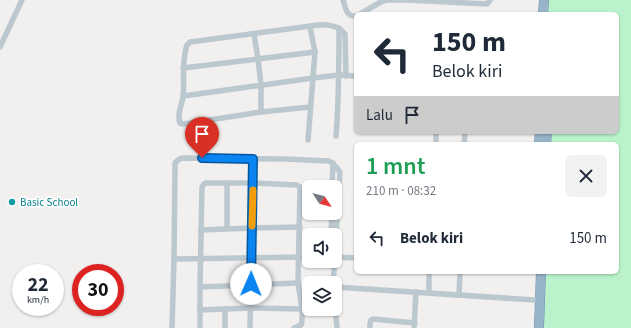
<!DOCTYPE html>
<html lang="id">
<meta charset="utf-8">
<style>
body{margin:0;font-family:"Source Sans 3",sans-serif;background:#f2f2f3;color:#1f2937;height:100vh;display:flex;flex-direction:column;font-size:15px;white-space:nowrap}
*{box-sizing:border-box;margin:0}
p{font-size:13px;color:#747a83}
.icon{flex:none;width:22px;height:22px;fill:none;stroke:currentColor;stroke-width:2;stroke-linecap:round;stroke-linejoin:round}
.map{position:relative;flex:1;overflow:hidden}
.side{position:absolute;left:354px;top:142px;width:265px;height:132px;display:flex;flex-direction:column;background:#fff;border-radius:6px;box-shadow:0 1px 3px #0004}
.side>*{flex:none}
.banner{position:absolute;left:354px;top:12px;width:265px;height:122px;border-radius:6px;box-shadow:0 1px 3px #0004;background:#fff;color:#1f2937;overflow:hidden}
.needle{width:26px;rotate:126deg}
.fabs{position:absolute;left:302px;top:180px;display:grid;gap:8px}
.fabs a{display:grid;place-items:center;width:40px;height:40px;border-radius:6px;background:#fff;box-shadow:0 1px 3px #0004;font-size:20px}
.speed{position:absolute;left:12px;top:264px;display:flex;gap:8px;font-size:20px;font-weight:700;text-align:center}
.speed>*{display:grid;place-content:center;width:52px;height:52px;border-radius:50%;background:#fff;box-shadow:0 1px 3px #0004;line-height:1}
.speed small{font-size:10px;font-weight:400}
.speed .limit{border:6px solid #d22;background:#fff;color:#111}
.pin{position:absolute;display:grid;place-items:center;width:34px;height:34px;color:#fff;margin:-41px -17px;border-radius:50% 50% 50% 0;rotate:-45deg;box-shadow:0 0 4px #0007}
.pin .icon{rotate:45deg}
.me{position:absolute;width:44px;margin:-22px;rotate:1deg;stroke-linejoin:round;filter:drop-shadow(0 0 3px #0008)}
.turn{display:flex;align-items:center;gap:14px;height:84px;padding:0 12px;font-size:18px}
.turn .icon{width:52px;height:52px;stroke-width:2.5}
.turn b{display:block;font-size:28px;line-height:34px}
.then{display:flex;align-items:center;height:38px;padding:0 12px;background:#0003;gap:8px;font-size:15px}
.round{display:grid;place-items:center;flex:none;width:42px;height:42px;border-radius:6px;background:#f2f2f3}
.head{display:flex;align-items:center;justify-content:space-between;height:68px;padding:0 12px}
h1{font-size:24px;font-weight:600;line-height:30px;color:#1e9e55}
ul{padding:0;list-style:none}
li{display:flex;align-items:center;gap:12px;height:56px;padding:0 12px}
li div{flex:1}
li b{display:block;font-size:15px}
li em{font-style:normal}
.map>svg:first-child{display:block}
.green{fill:#baf3cb}
.lines{fill:none;stroke-linecap:round;stroke-linejoin:round}
.trunk-casing{stroke:#6e92ae;stroke-width:10}
.minor{stroke:#bcc8cf;stroke-width:5.5}
.trunk{stroke:#98b4c9;stroke-width:9}
.route-casing{stroke:#06569d;stroke-width:10}
.route{stroke:#0a84f1;stroke-width:7}
.slow{stroke:#f59e0b;stroke-width:7}
.culture-dot{fill:#0f9aa8;stroke:#fff;stroke-width:1.5}
.labels{text-anchor:middle;dominant-baseline:central;stroke-width:3.5;stroke-linejoin:round;paint-order:stroke}
.culture-label{font-size:11px;fill:#0d838f;stroke:#fff;text-anchor:start}
</style>
<div class="map">
<svg width="631" height="328" viewBox="0 0 631 328">
<rect width="100%" height="100%" fill="#f2efef"/>
<path class="green" d="M548 0H631V328H539L541 272H617V144H545V132H617V14H548Z"/>
<g class="lines">
<defs>
<g id="trunk">
<path d="M543 14 544 0"/>
<path d="M539 144 540 132"/>
<path d="M546 144 547 132"/>
<path d="M539 328 541 272"/>
</g>
</defs>
<use href="#trunk" class="trunk-casing"/>
<g class="minor">
<path d="M343 0C346 8 346 17 356 16"/>
<path d="M360 14 379 3 386 0H407L487 4 490 0"/>
<path d="M254 34 258 59 261 85V112"/>
<path d="M0 47 22 0"/>
<path d="M183 68 315 52"/>
<path d="M183 96 313 78 339 75 356 76"/>
<path d="M310 107 261 112 184 124 180 123C177 115 181 106 183 98 185 81 181 62 187 45L190 42 318 25C328 24 338 25 345 34L346 76"/>
<path d="M336 136C339 100 339 64 339 28"/>
<path d="M308 140 315 52 310 27"/>
<path d="M436 144V132"/>
<path d="M464 144 465 132"/>
<path d="M332 187 333 163"/>
<path d="M227 228V183"/>
<path d="M201 230 252 228 300 227"/>
<path d="M331 235 332 213"/>
<path d="M335 257 356 258"/>
<path d="M174 259 309 257"/>
<path d="M333 283 335 261"/>
<path d="M200 287 298 283"/>
<path d="M335 287 535 300"/>
<path d="M429 293V272"/>
<path d="M459 295 460 272"/>
<path d="M335 306 337 328"/>
<path d="M200 310 250 308 302 309"/>
<path d="M172 328 174 259 175 167V163L178 160 182 158 285 159 329 161C334 164 337 167 340 172L335 255"/>
<path d="M200 328V287L202 187 204 184 206 183H253L297 185 300 187 298 283 302 309V321L301 325 294 328"/>
<path d="M225 328V309"/>
<path d="M250 328 253 159"/>
<path d="M370 328V323L371 320 373 319 415 323"/>
<path d="M414 328 416 292"/>
</g>
<use href="#trunk" class="trunk"/>
</g>
<g class="lines">
<defs>
<path id="route" d="M202 158 253 159 251 284"/>
</defs>
<use href="#route" class="route-casing"/>
<use href="#route" class="route"/>
<path class="slow" d="M252 226 253 190"/>
</g>
<circle class="culture-dot" cx="12" cy="202" r="4"/>
<g class="labels">
<g class="culture-label">
<text x="20" y="202">Basic School</text>
</g>
</g>
</svg>
<div class="fabs">
<a><svg class="needle" viewBox="-14 -14 28 28"><path d="M0-13l5 13h-10z" fill="#e53935"/><path d="M0 13l5-13h-10z" fill="#747a83"/></svg></a>
<a><svg class="icon" aria-label="sound" viewBox="0 0 24 24"><path d="M4 9h4l5-4v14l-5-4H4zM17 9q2 3 0 6"/></svg></a>
<a><svg class="icon" aria-label="layers" viewBox="0 0 24 24"><path d="M12 4l9 5-9 5-9-5zM3 14l9 5 9-5"/></svg></a>
</div>
<div class="speed"><div>22<small>km/h</small></div><div class="limit">30</div></div>
<div class="pin" style="left:202px;top:158px;background:#d93025"><svg class="icon" aria-label="arrive" viewBox="0 0 24 24"><path d="M6 21V4h12l-3 4 3 4H6"/></svg></div>
<svg class="me" style="left:251px;top:284px" viewBox="-20 -20 40 40"><circle r="19" fill="#fff"/><path d="M0-13L10 11 0 6-10 11z" fill="#0a84f1"/></svg>
<div class="banner">
<div class="turn"><svg class="icon" aria-label="left" viewBox="0 0 24 24"><path d="M17 20v-9H6M10 6l-5 5 5 5"/></svg><div><b>150 m</b>Belok kiri</div></div>
<div class="then">Lalu<svg class="icon" aria-label="arrive" viewBox="0 0 24 24"><path d="M6 21V4h12l-3 4 3 4H6"/></svg></div>
</div>
<section class="side">
<div class="head"><div><h1>1 mnt</h1><p>210 m · 08:32</p></div><a class="round"><svg class="icon" aria-label="close" viewBox="0 0 24 24"><path d="M6 6l12 12M18 6L6 18"/></svg></a></div>
<ul>
<li><svg class="icon" aria-label="left" viewBox="0 0 24 24"><path d="M17 20v-9H6M10 6l-5 5 5 5"/></svg><div><b>Belok kiri</b></div><em>150 m</em></li>
</ul>
</section>
</div>
